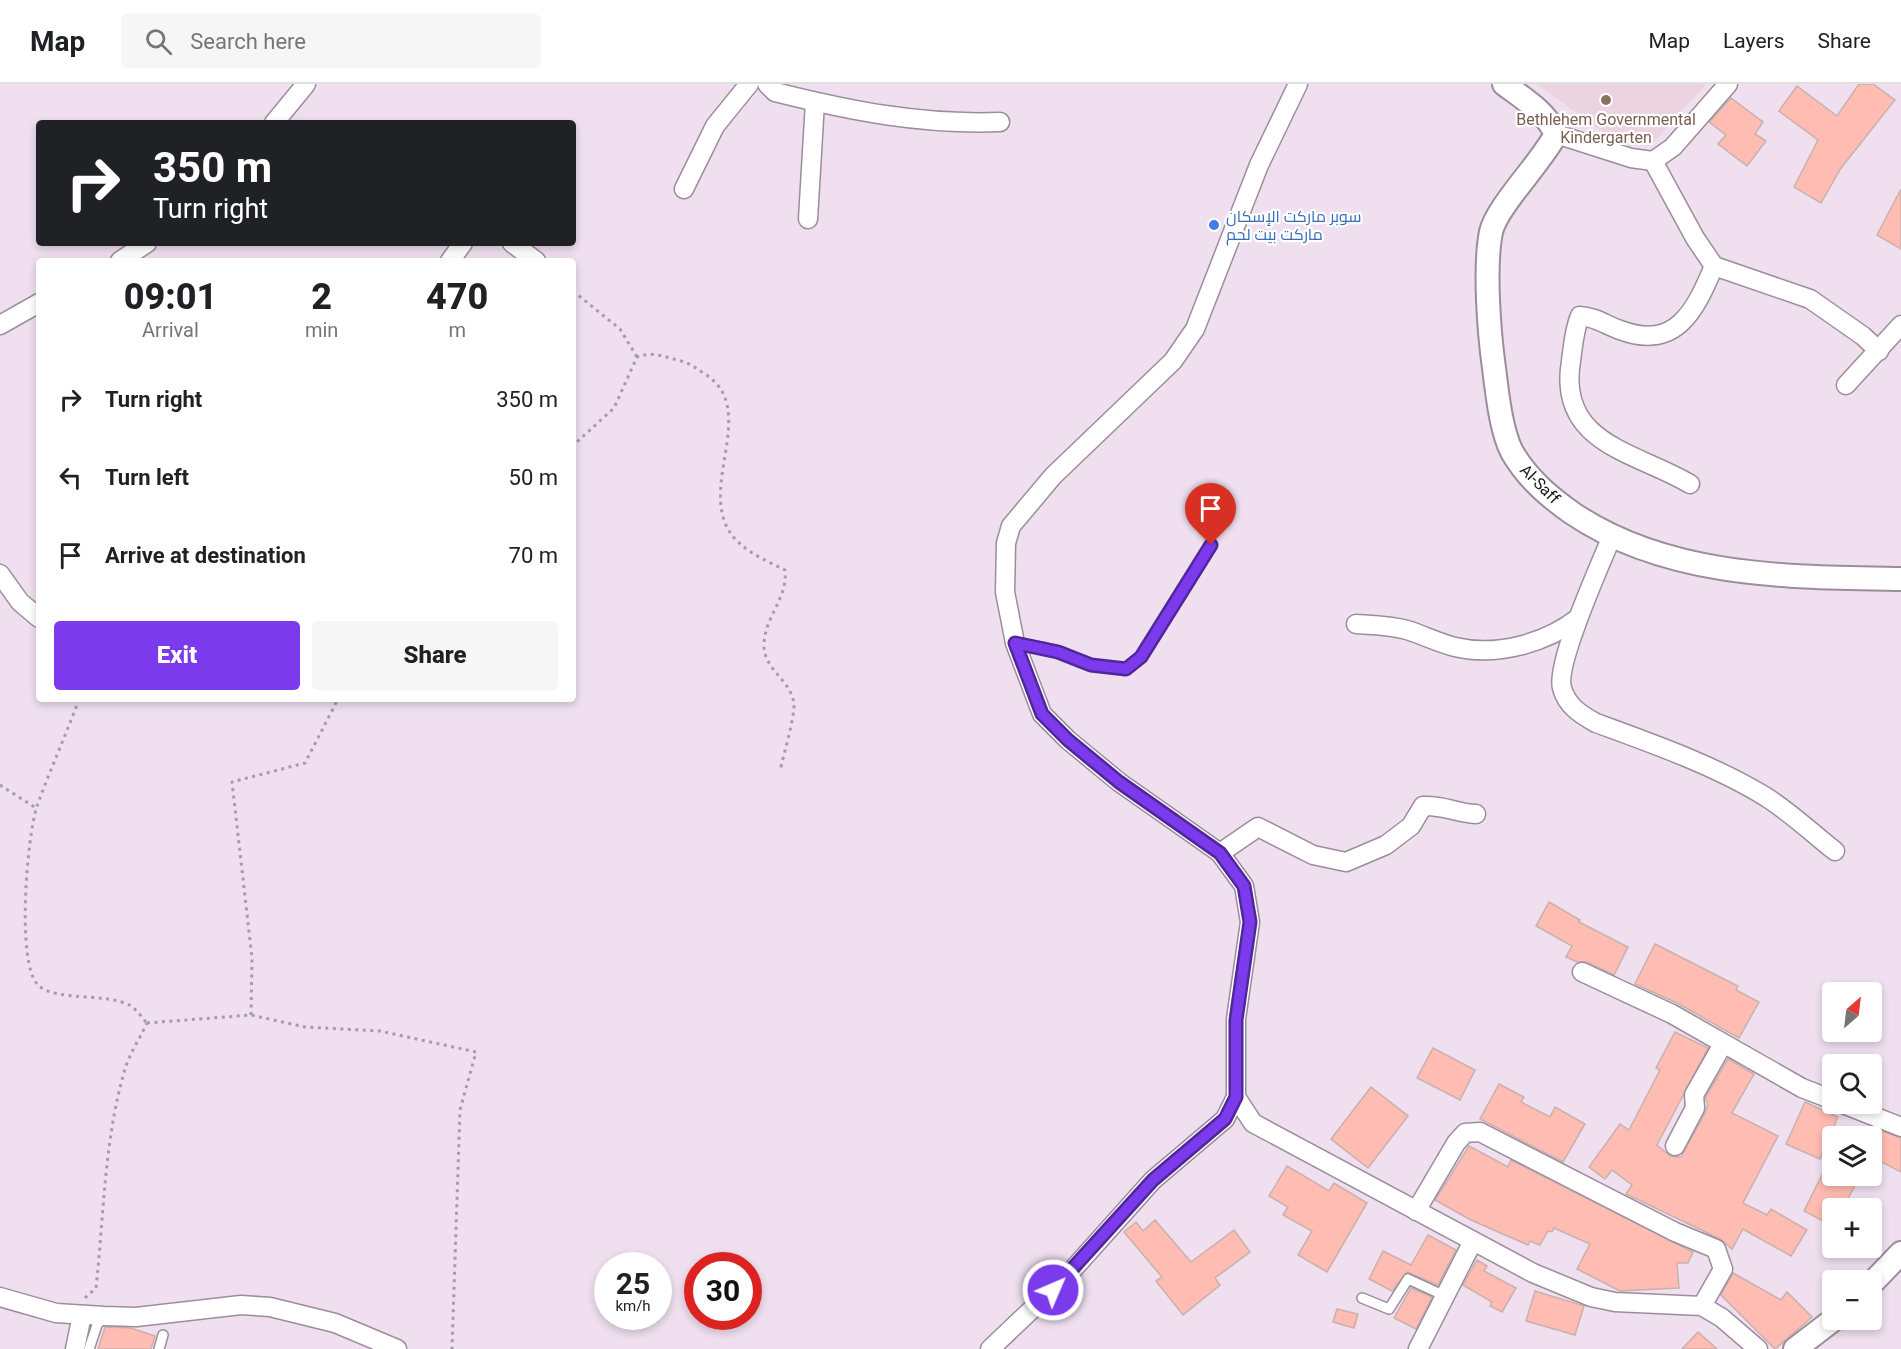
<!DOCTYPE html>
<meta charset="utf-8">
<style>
body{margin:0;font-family:Roboto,Cairo,sans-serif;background:#f6f6f6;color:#202124;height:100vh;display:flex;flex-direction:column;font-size:22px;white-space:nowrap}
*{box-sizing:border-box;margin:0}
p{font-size:20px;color:#757577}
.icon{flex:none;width:33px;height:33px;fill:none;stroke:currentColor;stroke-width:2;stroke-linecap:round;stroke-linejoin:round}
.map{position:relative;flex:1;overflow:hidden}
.side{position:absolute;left:36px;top:174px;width:540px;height:444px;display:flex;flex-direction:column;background:#fff;border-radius:6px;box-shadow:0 3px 9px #0003}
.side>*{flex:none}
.top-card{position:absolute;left:36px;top:36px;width:540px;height:126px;border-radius:6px;box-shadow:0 3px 9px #0003;background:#202124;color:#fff;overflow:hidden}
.needle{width:39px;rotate:28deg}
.tools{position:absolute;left:1822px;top:898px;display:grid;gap:12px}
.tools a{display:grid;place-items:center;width:60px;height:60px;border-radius:6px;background:#fff;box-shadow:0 3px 9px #0003;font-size:30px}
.speed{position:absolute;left:594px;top:1168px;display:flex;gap:12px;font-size:30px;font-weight:700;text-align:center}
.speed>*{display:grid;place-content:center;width:78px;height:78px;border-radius:50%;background:#fff;box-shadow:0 3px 9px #0003;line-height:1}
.speed small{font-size:15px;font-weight:400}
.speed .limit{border:9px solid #d22;background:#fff;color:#111}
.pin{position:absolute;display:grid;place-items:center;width:51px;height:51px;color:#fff;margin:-62px -26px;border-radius:50% 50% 50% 0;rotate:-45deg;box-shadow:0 0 6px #0007}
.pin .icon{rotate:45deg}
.me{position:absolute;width:66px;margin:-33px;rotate:45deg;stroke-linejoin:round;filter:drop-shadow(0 0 4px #0008)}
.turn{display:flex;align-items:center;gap:21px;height:126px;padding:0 18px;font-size:27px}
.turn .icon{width:78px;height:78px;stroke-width:2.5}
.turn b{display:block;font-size:42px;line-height:51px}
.eta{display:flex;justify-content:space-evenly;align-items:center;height:102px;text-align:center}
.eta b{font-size:36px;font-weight:800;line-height:42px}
.action{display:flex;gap:12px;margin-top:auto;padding:12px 18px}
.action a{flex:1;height:69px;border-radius:6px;background:#7c3aed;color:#fff;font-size:24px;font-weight:800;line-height:69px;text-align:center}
.action a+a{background:#f6f6f6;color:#202124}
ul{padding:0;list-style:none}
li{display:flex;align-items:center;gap:18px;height:78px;padding:0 18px}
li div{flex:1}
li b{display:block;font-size:22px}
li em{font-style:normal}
header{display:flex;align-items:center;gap:36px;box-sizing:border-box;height:84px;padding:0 30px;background:#fff;border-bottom:2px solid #e0e0e0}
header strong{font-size:28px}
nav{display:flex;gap:33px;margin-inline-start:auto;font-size:21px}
.search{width:420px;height:54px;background:#f6f6f6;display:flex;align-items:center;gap:15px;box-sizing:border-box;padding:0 21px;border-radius:6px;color:#757577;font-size:22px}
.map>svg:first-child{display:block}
.education{fill:#ebd3df}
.building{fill:#ffbcb2;stroke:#c8b1ad;stroke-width:1.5}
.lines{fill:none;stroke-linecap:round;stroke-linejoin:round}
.service-casing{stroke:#9c8d9c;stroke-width:12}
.minor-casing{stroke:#9c8d9c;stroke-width:21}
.tertiary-casing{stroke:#9c8d9c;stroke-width:26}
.path{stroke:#a89ba8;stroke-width:3;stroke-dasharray:3 4.5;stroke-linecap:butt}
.service{stroke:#fff;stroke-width:9}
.minor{stroke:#fff;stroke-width:18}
.tertiary{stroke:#fff;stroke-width:22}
.route-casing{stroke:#51269a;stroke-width:15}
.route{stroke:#7c3aed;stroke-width:10}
.education-dot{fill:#8d6e63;stroke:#fff;stroke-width:2}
.shop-dot{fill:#3f7fe0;stroke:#fff;stroke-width:2}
.labels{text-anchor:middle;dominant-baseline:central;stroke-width:4.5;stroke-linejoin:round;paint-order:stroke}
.education-label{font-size:16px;fill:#785e54;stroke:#fff}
.shop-label{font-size:16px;fill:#366cbe;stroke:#fff;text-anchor:start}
.street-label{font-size:16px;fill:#181318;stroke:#fff}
</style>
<header>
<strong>Map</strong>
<div class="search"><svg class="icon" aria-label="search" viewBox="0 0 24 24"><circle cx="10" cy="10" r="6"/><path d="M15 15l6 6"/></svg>Search here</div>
<nav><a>Map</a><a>Layers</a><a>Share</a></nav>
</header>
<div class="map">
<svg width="1901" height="1265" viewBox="0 0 1901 1265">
<rect width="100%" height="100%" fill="#efdfef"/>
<path class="education" d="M1537 0H1706L1650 62 1631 61 1608 52Z"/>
<g class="building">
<path d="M1859 0H1873L1895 16 1841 84 1821 119 1794 103 1818 56 1779 27 1797 2 1837 32Z"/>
<path d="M1731 14 1763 38 1755 50 1766 57 1747 82 1718 60 1726 51 1709 38Z"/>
<path d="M1901 105V165L1877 151Z"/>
<path d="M1549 818 1580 836 1579 838 1628 863 1614 891 1587 878H1577L1566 873 1572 862 1536 842Z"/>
<path d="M1655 860 1738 902 1736 906 1759 918 1739 954 1677 919 1635 900Z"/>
<path d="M1675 948 1708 964 1657 1061 1670 1072 1681 1073 1705 1029 1708 1020 1705 1014 1728 975 1754 990 1732 1029 1778 1052 1743 1119 1767 1131 1771 1125 1807 1146 1791 1172 1743 1145 1732 1165 1720 1155 1626 1110 1632 1101 1612 1086 1605 1095 1589 1083 1620 1040 1629 1046 1660 986 1656 984Z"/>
<path d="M1433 964 1475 986 1460 1016 1417 994Z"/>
<path d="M1499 1000 1524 1013 1521 1018 1550 1033 1555 1023 1585 1040 1563 1078 1480 1035Z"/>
<path d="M1371 1003 1408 1032 1368 1084 1331 1055Z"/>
<path d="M1805 1018 1838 1033 1820 1075 1786 1060Z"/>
<path d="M1874 1044 1901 1054V1088L1872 1073Z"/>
<path d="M1469 1062 1508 1083 1511 1076 1693 1168 1688 1179H1677L1679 1204 1620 1207 1577 1185 1590 1160 1554 1144 1552 1148 1548 1147 1540 1161 1530 1157 1528 1161 1471 1136 1435 1116Z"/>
<path d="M1833 1069V1092H1847L1857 1097 1843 1125H1833V1142L1804 1127Z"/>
<path d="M1287 1082 1329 1107 1334 1099 1367 1119 1327 1188 1298 1171 1312 1147 1283 1131 1288 1123 1269 1112Z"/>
<path d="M1155 1136 1191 1178 1234 1146 1250 1168 1215 1194 1220 1201 1183 1231 1156 1197 1162 1193 1124 1148 1136 1138 1143 1147Z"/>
<path d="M1428 1151 1456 1166 1438 1201 1407 1188 1392 1207 1369 1195 1383 1167 1411 1181Z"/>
<path d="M1477 1176 1487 1182 1484 1187 1516 1204 1502 1228 1490 1222 1492 1218 1463 1201Z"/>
<path d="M1733 1189 1781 1216 1787 1208 1812 1233 1775 1265 1721 1211Z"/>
<path d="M1411 1204 1432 1213 1416 1245 1394 1234Z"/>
<path d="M1535 1207 1584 1222 1575 1251 1526 1237Z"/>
<path d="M1337 1225 1358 1230 1354 1244 1333 1238Z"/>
<path d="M105 1243 131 1244 155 1252 151 1265H98Z"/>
<path d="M1698 1248 1717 1265H1682Z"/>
</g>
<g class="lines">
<defs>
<g id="service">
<path d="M1015 559 1046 564 1091 581 1126 585 1141 573 1152 556 1211 461"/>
<path d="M1362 1214 1389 1225 1408 1195 1445 1212"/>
<path d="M89 1265 97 1241 104 1232"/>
<path d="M159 1265 163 1251"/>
</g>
<g id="minor">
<path d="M767 0 775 8C851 27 922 41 1000 38"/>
<path d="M1298 0 1259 81 1195 245 1173 277 1053 392 1011 442 1006 459 1005 508 1015 559 1042 630 1068 656 1119 698 1220 769 1244 802 1250 838 1236 935V1013L1253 1039 1533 1189 1591 1213 1615 1218 1702 1222 1722 1234 1758 1265"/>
<path d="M274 39 306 0"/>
<path d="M1556 50 1631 74 1653 77 1673 63 1728 0"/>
<path d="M1653 77 1695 154 1714 182 1810 215 1863 252 1879 267"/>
<path d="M684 105 715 42 749 0"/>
<path d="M808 135 815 18"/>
<path d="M512 159 536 177"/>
<path d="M120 177 147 159"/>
<path d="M450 177 463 159"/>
<path d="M0 241 39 219"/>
<path d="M1846 301 1901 241"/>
<path d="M1690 400C1636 368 1557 360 1571 277 1573 262 1574 246 1580 232 1596 233 1606 241 1620 246 1676 267 1695 227 1714 182"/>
<path d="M1612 452C1601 479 1555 580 1562 604 1567 622 1580 630 1596 639 1651 659 1716 682 1766 713 1790 728 1812 749 1835 767"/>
<path d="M0 490 20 518 39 534"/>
<path d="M1356 540C1374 541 1390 541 1407 546 1423 551 1439 559 1455 563 1497 573 1546 559 1578 534"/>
<path d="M1220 769 1258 743 1313 771 1346 778 1386 761 1411 742 1423 722C1445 721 1455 729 1476 730"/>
<path d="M1582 888 1672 930 1802 1004 1833 1016"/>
<path d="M1843 1020 1901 1043"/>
<path d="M1675 1062 1695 1024 1694 1011 1723 960"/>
<path d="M1416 1127 1456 1059 1465 1049 1480 1048 1675 1148 1716 1165 1723 1185 1702 1222"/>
<path d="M0 1213 56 1229 104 1232 136 1233 241 1221 270 1223 335 1239 397 1265"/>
<path d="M75 1265 82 1231"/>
<path d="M990 1265 1067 1192 1153 1096 1225 1035 1236 1013"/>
<path d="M1418 1265 1473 1157"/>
</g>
<g id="tertiary">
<path d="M1504 0C1524 15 1545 27 1556 50 1541 79 1497 122 1491 148 1484 183 1489 248 1494 284 1497 308 1501 347 1512 368 1527 394 1548 412 1572 429 1668 494 1789 493 1901 495"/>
<path d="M1872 1199 1901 1169"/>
<path d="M1795 1265 1833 1236"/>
</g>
</defs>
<use href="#service" class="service-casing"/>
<use href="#minor" class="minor-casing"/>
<use href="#tertiary" class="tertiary-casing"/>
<g class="path">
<path d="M573 207 620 245 637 273"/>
<path d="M573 364 578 357 614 324 637 273C652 267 665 273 681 277 690 279 697 285 705 290 756 323 706 390 725 439 735 464 763 475 785 486 788 514 765 532 764 560 763 586 791 595 794 620 795 632 783 673 780 687"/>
<path d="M79 615C66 651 50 686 37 722 27 753 16 879 38 901 55 918 107 908 131 922 137 926 142 934 147 939"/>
<path d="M0 701 36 724"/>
<path d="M251 931 252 874 232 698 305 679 338 615"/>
<path d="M147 939 251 931 305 943 380 947 476 968 460 1026 452 1265"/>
<path d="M85 1214 96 1204C104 1131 104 1056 125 985 130 969 140 954 147 939"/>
</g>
<use href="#service" class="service"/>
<use href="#minor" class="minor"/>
<use href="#tertiary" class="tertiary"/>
</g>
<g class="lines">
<defs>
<path id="route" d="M1053 1206 1153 1096 1225 1035 1236 1013V936L1250 838 1244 802 1220 769 1119 698 1068 656 1042 630 1015 559 1058 568 1091 581 1126 585 1141 573 1211 461"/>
</defs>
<use href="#route" class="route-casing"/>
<use href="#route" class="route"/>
</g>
<circle class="education-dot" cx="1606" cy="16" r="6"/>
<circle class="shop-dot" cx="1214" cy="141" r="6"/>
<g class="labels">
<g class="education-label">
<text x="1606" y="35">Bethlehem Governmental<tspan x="1606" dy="18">Kindergarten</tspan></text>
</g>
<g class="shop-label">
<text x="1226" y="132">سوبر ماركت الإسكان<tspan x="1226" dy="18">ماركت بيت لحم</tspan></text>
</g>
<g class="street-label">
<text transform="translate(1540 400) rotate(45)">Al-Saff</text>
</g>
</g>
</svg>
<div class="tools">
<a><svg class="needle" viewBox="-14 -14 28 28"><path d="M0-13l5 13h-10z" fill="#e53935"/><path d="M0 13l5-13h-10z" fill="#757577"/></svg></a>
<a><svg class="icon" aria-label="search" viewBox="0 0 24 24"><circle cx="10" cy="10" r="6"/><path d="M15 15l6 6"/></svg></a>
<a><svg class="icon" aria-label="layers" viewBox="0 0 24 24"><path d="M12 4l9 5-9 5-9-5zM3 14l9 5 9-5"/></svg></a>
<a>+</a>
<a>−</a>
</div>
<div class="speed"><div>25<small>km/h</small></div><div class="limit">30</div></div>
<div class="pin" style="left:1211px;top:461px;background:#d93025"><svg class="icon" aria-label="arrive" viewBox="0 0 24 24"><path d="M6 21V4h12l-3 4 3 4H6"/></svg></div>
<svg class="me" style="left:1053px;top:1206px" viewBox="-20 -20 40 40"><circle r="17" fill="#7c3aed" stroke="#fff" stroke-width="3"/><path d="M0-11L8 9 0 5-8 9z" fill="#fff"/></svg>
<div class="top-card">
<div class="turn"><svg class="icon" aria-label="right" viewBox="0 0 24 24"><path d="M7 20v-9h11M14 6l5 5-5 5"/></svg><div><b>350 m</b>Turn right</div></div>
</div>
<section class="side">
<div class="eta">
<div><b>09:01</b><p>Arrival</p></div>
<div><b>2</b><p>min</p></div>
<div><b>470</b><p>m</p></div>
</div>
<ul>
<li><svg class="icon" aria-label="right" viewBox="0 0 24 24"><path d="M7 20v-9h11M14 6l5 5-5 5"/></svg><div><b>Turn right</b></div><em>350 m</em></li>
<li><svg class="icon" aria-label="left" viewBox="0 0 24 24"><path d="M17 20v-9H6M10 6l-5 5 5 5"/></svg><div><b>Turn left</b></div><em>50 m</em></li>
<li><svg class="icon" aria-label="arrive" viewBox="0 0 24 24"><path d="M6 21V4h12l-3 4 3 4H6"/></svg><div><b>Arrive at destination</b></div><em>70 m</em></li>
</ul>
<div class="action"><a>Exit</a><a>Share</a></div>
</section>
</div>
